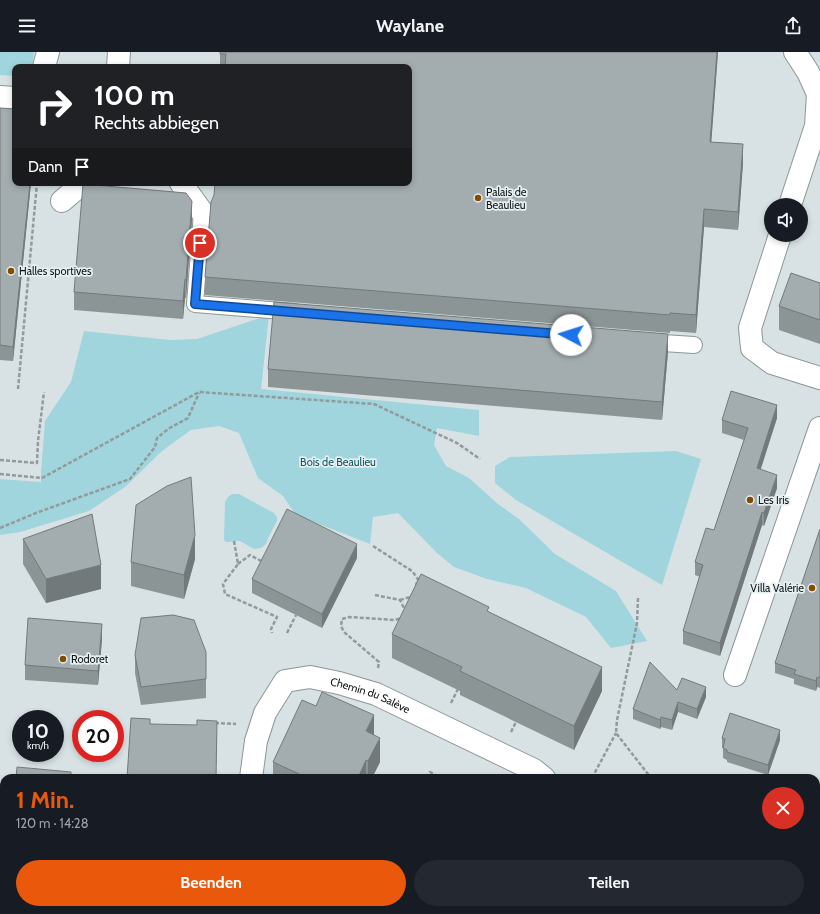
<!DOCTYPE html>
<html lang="de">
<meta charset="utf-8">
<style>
body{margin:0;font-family:Cabin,sans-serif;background:#242831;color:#f1f3f6;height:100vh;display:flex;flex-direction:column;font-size:15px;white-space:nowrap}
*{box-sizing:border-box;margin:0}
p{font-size:13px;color:#9ea1a6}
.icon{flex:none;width:22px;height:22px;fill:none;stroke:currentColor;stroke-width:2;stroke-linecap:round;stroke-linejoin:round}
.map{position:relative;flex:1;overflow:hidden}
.drawer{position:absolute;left:0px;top:722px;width:820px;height:140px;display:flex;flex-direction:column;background:#171b24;border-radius:12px 12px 0 0;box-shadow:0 2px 6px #0003}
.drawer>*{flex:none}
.banner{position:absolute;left:12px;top:12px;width:400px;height:122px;border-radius:8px;box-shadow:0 2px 6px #0003;background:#202124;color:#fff;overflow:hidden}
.tools{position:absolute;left:764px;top:146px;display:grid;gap:8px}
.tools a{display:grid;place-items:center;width:44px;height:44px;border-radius:50%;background:#171b24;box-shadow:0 2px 6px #0003;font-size:20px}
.speed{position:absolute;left:12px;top:658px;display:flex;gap:8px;font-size:20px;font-weight:700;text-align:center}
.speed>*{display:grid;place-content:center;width:52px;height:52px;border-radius:50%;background:#171b24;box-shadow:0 2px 6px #0003;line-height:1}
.speed small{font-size:10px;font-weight:400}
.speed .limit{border:6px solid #d22;background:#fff;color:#111}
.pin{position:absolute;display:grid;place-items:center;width:34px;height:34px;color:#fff;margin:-17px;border:2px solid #fff;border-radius:50%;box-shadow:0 1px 4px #0007}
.me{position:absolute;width:44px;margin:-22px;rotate:275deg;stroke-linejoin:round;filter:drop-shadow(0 0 3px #0008)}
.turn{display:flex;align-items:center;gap:14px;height:84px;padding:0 16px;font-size:18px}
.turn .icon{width:52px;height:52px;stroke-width:2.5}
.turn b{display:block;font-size:28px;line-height:34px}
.then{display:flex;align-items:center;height:38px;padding:0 16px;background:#0003;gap:8px;font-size:15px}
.round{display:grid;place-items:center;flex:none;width:42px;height:42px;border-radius:21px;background:#242831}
.headline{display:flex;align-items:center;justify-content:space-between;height:68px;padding:0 16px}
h1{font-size:24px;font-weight:700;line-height:30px;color:#ea580c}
.action{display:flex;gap:8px;margin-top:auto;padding:8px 16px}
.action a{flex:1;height:46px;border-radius:24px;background:#ea580c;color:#fff;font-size:16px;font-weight:700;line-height:46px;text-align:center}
.action a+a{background:#242831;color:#f1f3f6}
header{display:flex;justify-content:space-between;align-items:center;height:52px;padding:0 16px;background:#171b24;font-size:18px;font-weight:700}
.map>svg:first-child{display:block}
.green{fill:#a0d5de}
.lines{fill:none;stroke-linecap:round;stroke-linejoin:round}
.service-casing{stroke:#8c9698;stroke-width:18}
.pedestrian-casing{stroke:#8c9698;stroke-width:24}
.minor-casing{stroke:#8c9698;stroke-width:24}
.path{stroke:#929a9c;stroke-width:2.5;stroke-dasharray:4 2;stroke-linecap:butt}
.service{stroke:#fff;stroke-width:16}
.pedestrian{stroke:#fff;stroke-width:22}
.minor{stroke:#fff;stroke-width:22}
.wall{fill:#8c9596}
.shaded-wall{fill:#72797a}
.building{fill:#a3adaf;stroke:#72797a}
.route-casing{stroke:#114b97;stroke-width:10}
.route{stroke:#1a73e8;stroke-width:7}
.poi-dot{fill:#854c00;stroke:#e5eff1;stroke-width:1.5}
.labels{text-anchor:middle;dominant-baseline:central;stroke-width:3.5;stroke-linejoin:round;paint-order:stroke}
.poi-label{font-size:11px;fill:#131717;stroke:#e5eff1;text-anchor:start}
.park-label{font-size:11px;fill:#145964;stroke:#e5eff1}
.street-label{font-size:11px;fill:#131717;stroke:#e5eff1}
</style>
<header><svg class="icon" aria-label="menu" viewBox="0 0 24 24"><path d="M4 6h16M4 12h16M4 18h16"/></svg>Waylane<svg class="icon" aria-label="share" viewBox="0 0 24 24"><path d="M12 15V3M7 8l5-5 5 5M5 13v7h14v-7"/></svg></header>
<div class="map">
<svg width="820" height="862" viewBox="0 0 820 862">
<rect width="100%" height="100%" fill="#d8e2e4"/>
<g class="green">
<path d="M0 0H34L32 15H15V24L0 23Z"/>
<path d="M269 263 261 337 479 358V384L437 376 434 393 446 414 469 426 498 452 519 467 555 502 616 539 647 589 611 596 586 565 526 536 487 527 454 515 437 501 398 461 373 465 370 492 296 463 283 444 258 426 239 381 219 374 191 378 162 399 125 435 89 459 20 480 0 483V427L41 430V420L45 369 71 330 84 279 170 288 197 287Z"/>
<path d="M676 399 701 407 662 533 516 448 495 431V414L510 405Z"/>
<path d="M232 442H239L274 461 277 465V469L268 486 266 492 261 496 254 497 240 489H234L230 490H226L224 488 225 450 228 445Z"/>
</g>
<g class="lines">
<defs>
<g id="service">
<path d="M202 160 195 252 295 260"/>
<path d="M647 290 694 293"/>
</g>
<g id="pedestrian">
<path d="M44 15 48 0"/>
<path d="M118 15 119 0"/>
<path d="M0 45 15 46"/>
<path d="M181 131 202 160"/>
<path d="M62 149 83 131"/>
</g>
<g id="minor">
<path d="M790 153 816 74 818 42 808 20 795 0"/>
<path d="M780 183 750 276 752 296 772 311 820 326"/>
<path d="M735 623 820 376"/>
<path id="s1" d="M251 726 256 689 265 661 285 629 310 625 339 631 376 642 534 718 544 726"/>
<path d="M668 858 674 862"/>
<path d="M250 862V858"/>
</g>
</defs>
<use href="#service" class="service-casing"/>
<use href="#pedestrian" class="pedestrian-casing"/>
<use href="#minor" class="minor-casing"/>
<g class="path">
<path d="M18 337 37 131"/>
<path d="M0 408 37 411 38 389 44 340"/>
<path d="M0 422 42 426 199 340 374 352 457 391 480 407"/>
<path d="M0 476 36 461 130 427 155 395 157 386 168 377 188 366 199 341"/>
<path d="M234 489 238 512 223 532 225 542 277 565 271 577 272 581"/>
<path d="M373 494 412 519 418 527 416 533"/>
<path d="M238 512 250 503 263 510"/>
<path d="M375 543 400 548 405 558"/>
<path d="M638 546 637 571 617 668 616 681 651 726"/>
<path d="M400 548 410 545 412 543"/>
<path d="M287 581 296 563"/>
<path d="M378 616 379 610 344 580 341 574 342 567 349 565 395 568 402 566"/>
<path d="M451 651 458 637"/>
<path d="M215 671 236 672"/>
<path d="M511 680 516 670"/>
<path d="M427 726 430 720 441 726"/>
<path d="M592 726 616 681"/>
</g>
<use href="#service" class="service"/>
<use href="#pedestrian" class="pedestrian"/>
<use href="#minor" class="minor"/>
</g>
<g class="wall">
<path d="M718 0 711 90 743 111 738 178 704 175 696 281 670 279V281L205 243V225L214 143 409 15H220V2Z"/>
<path d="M0 56 15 131H31L13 309 0 308Z"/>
<path d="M192 167 186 246H185L183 267 74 258V240Z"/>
<path d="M820 231V292L779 278V254Z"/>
<path d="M668 300 662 368 268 335V317Z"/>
<path d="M777 366 760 418 777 436 764 474 762 473 720 604 683 592V579L700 525 695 523V510L714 478 744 388 722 381V368Z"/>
<path d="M820 477V636L817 635 816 639 794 632V627L775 621V611Z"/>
<path d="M23 487 101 537 46 551 23 512Z"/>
<path d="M357 506 322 576 252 541V527Z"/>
<path d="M195 507 184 547 131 534V510Z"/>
<path d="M489 560 602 639 574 698 460 643V639L392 606V582Z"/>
<path d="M102 587 98 633 25 628V613Z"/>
<path d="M206 600V646L141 653 135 621V603Z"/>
<path d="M677 638 706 645 697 667 678 660 672 678 661 675 660 677 633 667V657Z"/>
<path d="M374 683 380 710 372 726H273V710Z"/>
<path d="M722 686 780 688 768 723 727 710V708L723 706V696H722Z"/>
<path d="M263 858H367L365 862H263Z"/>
<path d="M763 858H816L820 862H771Z"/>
</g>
<g class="shaded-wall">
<path d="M717 0H718L710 108V90Z"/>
<path d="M743 92V111L738 178V160Z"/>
<path d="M30 131H31L13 309V295Z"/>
<path d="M192 149V167L186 246V228Z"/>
<path d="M704 157V175L696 281V263Z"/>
<path d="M185 227V246L183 267V249Z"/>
<path d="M668 282V300L662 368V350Z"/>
<path d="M777 353V366L757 429V416Z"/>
<path d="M777 423V436L764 474V461Z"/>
<path d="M762 460V473L720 604V591Z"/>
<path d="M195 483V507L184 547V523Z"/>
<path d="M357 492V506L322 576V562Z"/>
<path d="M101 513V537L46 551V527Z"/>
<path d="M102 572V587L98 633V619Z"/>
<path d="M602 615V639L574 698V674Z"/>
<path d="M817 625V635L816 639V629Z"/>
<path d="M706 635V645L697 667V657Z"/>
<path d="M678 650V660L672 678V668Z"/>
<path d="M374 663V688L366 679Z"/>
<path d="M661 665V675L660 677V668Z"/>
<path d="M217 669V693L216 726Z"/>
<path d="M780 678V688L768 723V713Z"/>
<path d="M380 686V710L372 726H368V709Z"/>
<path d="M366 708V726H358Z"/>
<path d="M354 858H357V862H352Z"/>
<path d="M358 858H367L365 862H358Z"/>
</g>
<g class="building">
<path d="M220 0H717L710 90 743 92 738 160 704 157 696 263 670 261V263L205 225 211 150 214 143 215 131H409V15H225L226 2H220Z"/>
<path d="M0 56 15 57V131H30L13 295 0 293Z"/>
<path d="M83 132 186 141 192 149 186 228 185 227 183 249 74 240Z"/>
<path d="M791 221 820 231V268L779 254Z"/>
<path d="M274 250 668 282 662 350 268 317Z"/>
<path d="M731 339 777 353 757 416 777 423 764 461 762 460 720 591 683 579 703 513 695 510 706 476 714 478 748 376 722 368Z"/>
<path d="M191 425 195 483 184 523 131 510 136 453 167 434Z"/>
<path d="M287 457 357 492 322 562 252 527Z"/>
<path d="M92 462 101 513 46 527 23 487Z"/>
<path d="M820 477V626L817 625 816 629 794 622 796 618 775 611Z"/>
<path d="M421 522 489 555 487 559 602 615 574 674 460 619 462 615 392 582Z"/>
<path d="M173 563 194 568 206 600V627L141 635 135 603 141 566Z"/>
<path d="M28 566 102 572 98 619 25 613Z"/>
<path d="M650 610 677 638 682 626 706 635 697 657 678 650 672 668 661 665 660 668 633 657Z"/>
<path d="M322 640 374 663 366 679 380 686 368 709 366 708 358 726H308L273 710 302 648 316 654Z"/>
<path d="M730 661 780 678 768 713 727 700V698L723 696 725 687 722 686Z"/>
<path d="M131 666 150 667V672L197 673V668L217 669 216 726H127Z"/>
<path d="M17 715 71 720V726H16Z"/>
<path d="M816 787 820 789V862L812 858H816Z"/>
<path d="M13 858 52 861V862H13Z"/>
<path d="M273 858H354L352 862H282Z"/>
</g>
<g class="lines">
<defs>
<path id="route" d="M200 191 195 252 571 283"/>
</defs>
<use href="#route" class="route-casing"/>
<use href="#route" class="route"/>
</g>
<g class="poi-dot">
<circle cx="478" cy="146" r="4"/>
<circle cx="11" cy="219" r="4"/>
<circle cx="750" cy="448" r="4"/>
<circle cx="812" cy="536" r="4"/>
<circle cx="63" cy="607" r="4"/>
</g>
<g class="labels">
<g class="poi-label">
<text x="486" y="140">Palais de<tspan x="486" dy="13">Beaulieu</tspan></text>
<text x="19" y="219">Halles sportives</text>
<text x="758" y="448">Les Iris</text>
<text x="804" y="536" text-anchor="end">Villa Valérie</text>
<text x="71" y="607">Rodoret</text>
</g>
<g class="park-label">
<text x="338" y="410">Bois de Beaulieu</text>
</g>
<g class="street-label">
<text stroke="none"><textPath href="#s1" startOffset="193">Chemin du Salève</textPath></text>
</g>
</g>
</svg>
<div class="tools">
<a><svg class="icon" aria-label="sound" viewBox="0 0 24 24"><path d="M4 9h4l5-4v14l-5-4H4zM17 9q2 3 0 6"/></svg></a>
</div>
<div class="speed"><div>10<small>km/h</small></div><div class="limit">20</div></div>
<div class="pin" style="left:200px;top:191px;background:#d93025"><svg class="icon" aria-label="arrive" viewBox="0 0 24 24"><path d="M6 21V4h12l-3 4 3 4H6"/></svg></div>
<svg class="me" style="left:571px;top:283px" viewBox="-20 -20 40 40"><circle r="19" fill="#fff"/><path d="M0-13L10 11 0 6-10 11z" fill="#1a73e8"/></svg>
<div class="banner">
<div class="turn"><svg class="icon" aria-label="right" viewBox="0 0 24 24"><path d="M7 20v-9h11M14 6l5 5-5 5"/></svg><div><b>100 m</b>Rechts abbiegen</div></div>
<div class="then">Dann<svg class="icon" aria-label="arrive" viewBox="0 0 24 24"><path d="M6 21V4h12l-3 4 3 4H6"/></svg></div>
</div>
<section class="drawer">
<div class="headline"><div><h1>1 Min.</h1><p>120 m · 14:28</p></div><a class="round" style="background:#d93025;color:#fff"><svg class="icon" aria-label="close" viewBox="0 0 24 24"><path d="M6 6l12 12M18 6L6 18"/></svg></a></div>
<div class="action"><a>Beenden</a><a>Teilen</a></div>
</section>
</div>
